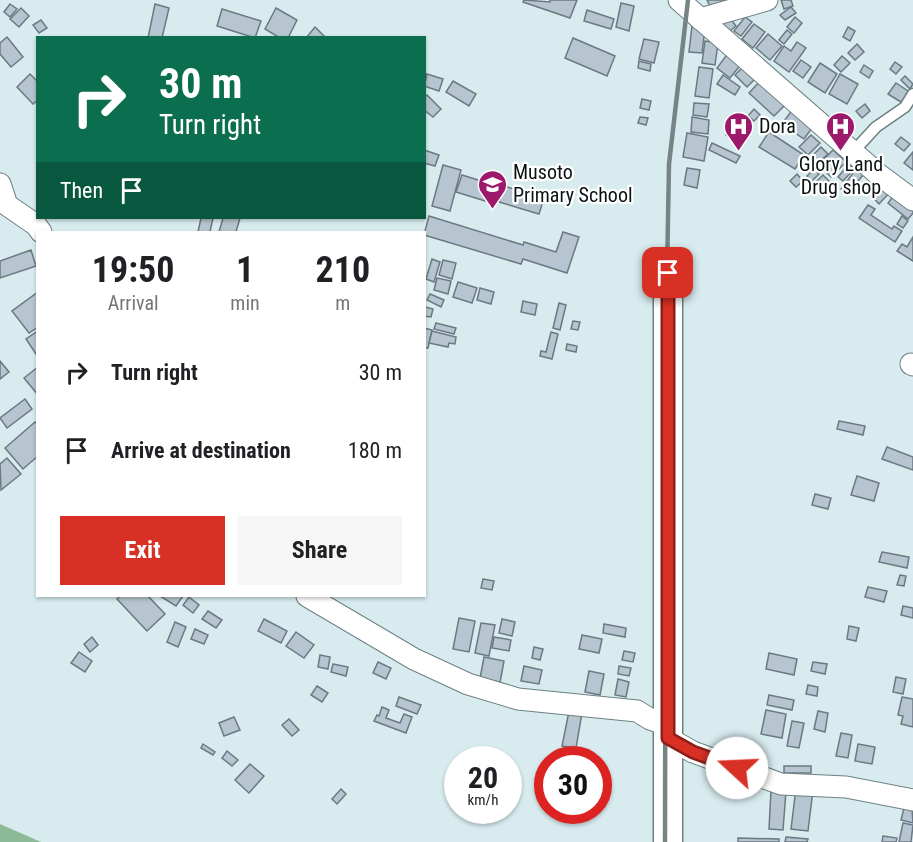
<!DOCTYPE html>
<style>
body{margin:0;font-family:"Roboto Condensed",sans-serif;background:#f6f6f6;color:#202124;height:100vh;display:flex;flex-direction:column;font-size:22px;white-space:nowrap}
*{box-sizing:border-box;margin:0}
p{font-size:20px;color:#757577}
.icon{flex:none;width:33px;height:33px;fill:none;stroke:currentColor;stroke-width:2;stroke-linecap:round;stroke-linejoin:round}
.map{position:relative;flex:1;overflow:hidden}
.sheet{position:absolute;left:36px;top:231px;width:390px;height:366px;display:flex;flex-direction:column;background:#fff;border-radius:0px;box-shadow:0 2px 4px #0004}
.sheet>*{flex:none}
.guide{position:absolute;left:36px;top:36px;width:390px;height:183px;border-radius:0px;box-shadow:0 2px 4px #0004;background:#0b6e4f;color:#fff;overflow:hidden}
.speed{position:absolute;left:444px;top:746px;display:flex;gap:12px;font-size:30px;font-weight:700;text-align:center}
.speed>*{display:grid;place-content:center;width:78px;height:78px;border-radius:50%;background:#fff;box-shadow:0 2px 4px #0004;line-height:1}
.speed small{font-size:15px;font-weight:400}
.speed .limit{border:9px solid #d22;background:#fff;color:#111}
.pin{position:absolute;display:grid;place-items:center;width:51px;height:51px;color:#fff;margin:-26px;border-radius:12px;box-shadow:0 3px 9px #0006}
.me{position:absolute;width:66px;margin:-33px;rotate:290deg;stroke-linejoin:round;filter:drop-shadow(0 0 4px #0008)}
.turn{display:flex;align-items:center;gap:21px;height:126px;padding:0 24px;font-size:27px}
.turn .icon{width:78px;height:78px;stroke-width:2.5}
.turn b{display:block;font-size:42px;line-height:51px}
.then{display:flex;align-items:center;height:57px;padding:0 24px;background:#0003;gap:12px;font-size:22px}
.eta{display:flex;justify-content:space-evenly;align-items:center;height:102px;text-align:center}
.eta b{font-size:36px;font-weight:700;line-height:42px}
.button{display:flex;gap:12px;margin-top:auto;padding:12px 24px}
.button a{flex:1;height:69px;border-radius:0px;background:#d93025;color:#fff;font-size:24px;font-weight:700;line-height:69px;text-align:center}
.button a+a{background:#f6f6f6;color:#202124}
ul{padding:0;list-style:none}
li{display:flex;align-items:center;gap:18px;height:78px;padding:0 24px}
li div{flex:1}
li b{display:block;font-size:22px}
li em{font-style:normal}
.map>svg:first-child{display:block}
.forest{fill:#8dbb98}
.building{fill:#b6c5cf;stroke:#6b7982;stroke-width:1.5}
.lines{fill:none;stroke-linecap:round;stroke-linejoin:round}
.lane-casing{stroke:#6d8083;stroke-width:13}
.street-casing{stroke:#6d8083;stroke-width:23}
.secondary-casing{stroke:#6d8083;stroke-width:31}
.lane{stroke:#fff;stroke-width:10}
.street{stroke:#fff;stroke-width:21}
.secondary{stroke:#fff;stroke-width:28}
.rail{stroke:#768486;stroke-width:4.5}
.route-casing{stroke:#8d1f18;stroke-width:15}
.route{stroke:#d93025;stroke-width:10}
.labels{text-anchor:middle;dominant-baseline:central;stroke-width:4.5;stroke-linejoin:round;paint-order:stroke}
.poi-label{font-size:20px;fill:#0b1213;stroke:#fff;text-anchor:start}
</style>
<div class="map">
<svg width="913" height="842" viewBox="0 0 913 842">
<rect width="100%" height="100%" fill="#d8ecef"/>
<path class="forest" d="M0 824 41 842H0Z"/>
<g class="building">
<path d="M524 0 550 2V0H577L570 18 523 2Z"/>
<path d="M707 0H726L728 6H710Z"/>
<path d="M781 0H791L793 6 784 9Z"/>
<path d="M621 3 634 6 629 31 616 27Z"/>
<path d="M10 4 17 9 10 17 4 12Z"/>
<path d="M155 4 169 8 162 38H148Z"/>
<path d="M791 7 796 13 785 20 780 15Z"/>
<path d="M21 8 29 16 19 27 10 19Z"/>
<path d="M276 8 297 20 288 38H280L265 29Z"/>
<path d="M222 9 261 21 255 38 217 26Z"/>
<path d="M587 10 614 19 611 29 584 21Z"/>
<path d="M729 17 736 26 729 32 721 23Z"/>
<path d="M745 17 752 22 741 36 734 31Z"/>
<path d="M795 17 802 23 794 33 787 27Z"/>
<path d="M41 20 47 28 39 33 33 25Z"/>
<path d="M754 24 765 32 753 48 742 39Z"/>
<path d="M692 26 705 28 702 53 689 52Z"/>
<path d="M315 27 326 38H306Z"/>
<path d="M848 27 855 31 850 41 843 37Z"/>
<path d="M787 30 792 34 784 44 779 40Z"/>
<path d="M768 34 782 46 770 60 756 48Z"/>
<path d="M7 37 23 57 11 67 0 54V43Z"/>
<path d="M573 38 615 56 607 76 565 58Z"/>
<path d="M644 39 659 42 654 63 639 59Z"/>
<path d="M705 41 718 43 715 65 702 63Z"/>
<path d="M797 42 806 48 789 72 774 61 784 46 791 51Z"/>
<path d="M857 44 864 52 855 60 848 53Z"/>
<path d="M729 52 742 63 730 78 717 68Z"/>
<path d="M842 56 850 63 841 72 834 65Z"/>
<path d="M801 60 811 67 803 78 793 71Z"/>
<path d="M639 61 651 64 650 71 638 68Z"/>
<path d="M895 62 902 67 896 74 890 69Z"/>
<path d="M820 63 837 74 825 93 808 82Z"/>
<path d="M745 65 757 77 747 87 735 75Z"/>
<path d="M864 65 873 71 869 78 860 72Z"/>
<path d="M699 67 713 69 709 98 695 96Z"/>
<path d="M30 74 38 82V100L33 104 17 87Z"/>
<path d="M427 74 443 79 439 91 424 86Z"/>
<path d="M840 74 858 84 847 104 829 94Z"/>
<path d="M723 75 740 87 735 95 717 84Z"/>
<path d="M905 76 913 84 910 89 901 80Z"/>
<path d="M764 77 789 101 774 116 749 93Z"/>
<path d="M453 81 476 94 469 106 446 92Z"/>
<path d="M896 83 911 93 904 104 888 94Z"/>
<path d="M427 95 441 109 433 117 424 110V98Z"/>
<path d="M642 99 651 101 649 110 640 108Z"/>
<path d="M694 103 709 104 707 117 693 115Z"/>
<path d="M865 104 870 111 862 118 856 111Z"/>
<path d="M795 106 817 121 804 139 782 124Z"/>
<path d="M754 109 760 115 754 121 748 116Z"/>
<path d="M640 117 648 118 646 125 638 123Z"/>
<path d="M692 117 709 120 708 134 691 132Z"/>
<path d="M734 122 748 132 740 144 726 135Z"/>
<path d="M769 132 804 155 795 169 759 147Z"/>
<path d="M687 133 708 137 704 161 683 157Z"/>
<path d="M811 135 820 143 808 155 799 147Z"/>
<path d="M901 137 910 144 904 151 895 144Z"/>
<path d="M712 143 740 156 736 163 709 150Z"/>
<path d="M821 147 828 154 810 171 804 164Z"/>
<path d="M424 150 439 155 435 166 424 163Z"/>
<path d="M833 150 846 162 831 177 818 165Z"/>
<path d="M913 152V170L904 163Z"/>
<path d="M849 164 854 169 843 181 838 177Z"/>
<path d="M443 165 461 170 450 211 432 206Z"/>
<path d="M687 168 700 170 697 188 684 185Z"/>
<path d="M814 169 819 174 812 181 807 176Z"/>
<path d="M856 169 863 175 848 194 841 189Z"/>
<path d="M797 174 803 181 796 187 790 181Z"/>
<path d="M462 175 501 187 495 204 456 192Z"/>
<path d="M823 175 829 181 821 189 815 183Z"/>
<path d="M879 177 892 190 879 204 866 190Z"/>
<path d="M504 186 544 198 539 214 499 202Z"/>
<path d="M897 191 913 203V213L908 219 888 203Z"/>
<path d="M868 205 875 209 871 215 892 229 894 226 902 231 895 242 859 218Z"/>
<path d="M429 216 523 245 524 242 556 252 563 232 579 237 567 273 523 259 521 264 424 235Z"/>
<path d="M902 216 908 221 903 228 897 224Z"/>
<path d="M201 218H213L210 232H198Z"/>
<path d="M223 218H240L236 232H219Z"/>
<path d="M913 237V261L897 251 902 244 907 247Z"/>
<path d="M31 250 36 266 0 278V261Z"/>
<path d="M432 259 440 262 434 282 426 279Z"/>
<path d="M443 260 456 263 452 279 439 275Z"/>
<path d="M437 278 451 281 448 294 434 290Z"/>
<path d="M458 282 477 288 472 303 453 297Z"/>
<path d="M480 288 494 292 491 304 477 300Z"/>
<path d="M38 292V327L29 333 12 311Z"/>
<path d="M430 294 444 300 441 307 427 300Z"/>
<path d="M523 301 537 304 535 315 521 312Z"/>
<path d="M559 303 566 305 560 330 553 328Z"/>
<path d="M425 307 433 309 431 317 424 316Z"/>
<path d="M573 321 580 322 578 330 571 329Z"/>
<path d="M436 323 456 328 454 334 434 329Z"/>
<path d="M424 328 432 330 428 348H424Z"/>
<path d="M38 331V357L26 339Z"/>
<path d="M432 331 456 337 455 344 449 343 448 347 429 343Z"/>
<path d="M551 332 558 334 552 359 540 356 541 351 546 352Z"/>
<path d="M567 344 577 346 576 352 566 350Z"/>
<path d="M0 361 9 372 0 379Z"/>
<path d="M38 367V395L24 378Z"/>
<path d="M25 399 32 409 7 428 0 418Z"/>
<path d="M839 421 865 426 863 435 837 429Z"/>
<path d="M35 422 38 425V456L23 469 5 448Z"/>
<path d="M887 447 913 457V470L882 459Z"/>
<path d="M7 458 21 474 1 490 0 464Z"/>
<path d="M857 476 879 483 874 501 851 495Z"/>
<path d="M815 494 831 498 828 509 812 505Z"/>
<path d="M882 552 909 557 907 568 879 562Z"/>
<path d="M900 575 906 576 904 586 897 585Z"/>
<path d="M483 579 494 581 492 590 481 588Z"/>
<path d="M868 587 887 591 884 602 865 597Z"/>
<path d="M120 596H148L165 614 147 631 117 599Z"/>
<path d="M160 596H183L176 606Z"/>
<path d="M189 597 199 605 193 613 183 605Z"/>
<path d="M903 606 913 608V618L901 615Z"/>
<path d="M208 611 222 620 216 628 202 619Z"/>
<path d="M459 618 475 621 469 652 453 649Z"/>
<path d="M264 619 287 631 281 643 258 631Z"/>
<path d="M502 619 515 622 512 636 499 633Z"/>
<path d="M175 622 186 627 178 647 167 642Z"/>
<path d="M481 623 495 625 489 656 475 653Z"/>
<path d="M604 624 626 628 625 637 603 633Z"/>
<path d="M849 626 859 628 856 641 847 639Z"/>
<path d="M195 629 208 635 204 644 191 639Z"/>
<path d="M296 632 314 645 304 658 286 646Z"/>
<path d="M582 635 602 639 599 653 579 649Z"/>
<path d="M92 637 98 645 90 652 84 644Z"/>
<path d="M494 637 511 640 509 651 492 648Z"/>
<path d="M534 647 543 649 540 660 532 658Z"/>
<path d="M624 651 635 653 633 662 622 660Z"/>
<path d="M79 652 92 661 85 672 71 663Z"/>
<path d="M769 653 797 659 794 675 766 669Z"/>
<path d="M320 655 330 657 328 669 318 667Z"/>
<path d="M484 657 504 661 499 688 479 684Z"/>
<path d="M378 662 391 668 386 679 373 673Z"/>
<path d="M813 662 827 664 825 674 811 671Z"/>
<path d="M333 664 348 667 346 676 331 672Z"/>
<path d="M524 666 542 670 539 684 521 681Z"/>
<path d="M619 666 631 668 629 676 618 674Z"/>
<path d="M589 671 604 674 600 695 585 692Z"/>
<path d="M896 677 906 679 903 694 893 692Z"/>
<path d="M618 679 629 682 626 697 615 695Z"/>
<path d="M808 685 818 687 817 696 806 694Z"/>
<path d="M317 686 328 693 322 702 311 695Z"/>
<path d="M769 695 794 700 792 710 767 705Z"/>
<path d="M399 697 421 705 417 714 396 706Z"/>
<path d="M902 697 913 699V727L901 724 903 716 898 715Z"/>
<path d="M382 707 389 710 386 718 400 723 404 714 412 717 406 733 374 721 377 715 379 716Z"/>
<path d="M766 710 786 714 782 738 761 734Z"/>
<path d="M569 711 582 713 576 748 562 746Z"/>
<path d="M818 711 828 713 825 732 814 729Z"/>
<path d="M234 717 240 730 224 736 219 723Z"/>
<path d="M289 719 299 730 292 736 282 725Z"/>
<path d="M792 721 804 723 799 748 787 746Z"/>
<path d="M841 733 852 735 848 758 836 756Z"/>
<path d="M203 744 215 752 213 755 201 748Z"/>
<path d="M858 744 875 747 872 764 855 761Z"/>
<path d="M227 751 238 760 232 766 222 758Z"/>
<path d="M250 764 264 776 249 793 235 780Z"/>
<rect x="784" y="766" width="27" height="7"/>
<path d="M796 788 813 790 808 831 791 829Z"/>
<path d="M341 789 346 794 337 804 332 799Z"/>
<path d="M771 790 786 791 783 830 769 829Z"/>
<path d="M904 808 912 809 913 823 901 820Z"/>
<path d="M903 823 913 825 911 842H899Z"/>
<path d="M883 836 897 838 896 842H882Z"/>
<path d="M786 837 808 839 807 842H785Z"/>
<path d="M738 838 779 839V842H738Z"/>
</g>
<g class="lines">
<defs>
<path id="lane" d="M853 152 876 127 905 107 913 94"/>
<g id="street">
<path d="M679 0 878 174 913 200"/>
<path d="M700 19 767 0"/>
<path d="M0 184 7 205 36 225 41 232"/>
<path d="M911 364 913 365"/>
<path d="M307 596 414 659 468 684 518 699 637 711 650 719 668 725"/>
<path d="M668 738 693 752 781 784 846 787 913 800"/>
</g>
<path id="secondary" d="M668 842V273"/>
</defs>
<use href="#lane" class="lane-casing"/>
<use href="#street" class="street-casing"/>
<use href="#secondary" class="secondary-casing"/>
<use href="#lane" class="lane"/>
<use href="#street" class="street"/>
<use href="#secondary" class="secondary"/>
<path class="rail" d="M665 842 666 329 669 164 688 0"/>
</g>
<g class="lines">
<defs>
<path id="route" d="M668 273V738L693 752 737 768"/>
</defs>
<use href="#route" class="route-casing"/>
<use href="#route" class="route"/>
</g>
<defs>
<symbol id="hospital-pin" viewBox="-11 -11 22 30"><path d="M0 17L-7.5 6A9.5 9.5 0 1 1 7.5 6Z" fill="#9d196b" stroke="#fff"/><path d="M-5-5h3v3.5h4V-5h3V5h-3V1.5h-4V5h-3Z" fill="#fff"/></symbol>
<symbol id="school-pin" viewBox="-11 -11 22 30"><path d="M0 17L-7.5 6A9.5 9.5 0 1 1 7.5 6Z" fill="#9d196b" stroke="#fff"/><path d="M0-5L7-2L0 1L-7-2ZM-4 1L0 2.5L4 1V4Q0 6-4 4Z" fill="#fff"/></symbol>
</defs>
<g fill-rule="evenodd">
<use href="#hospital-pin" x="722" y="110" width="33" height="45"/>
<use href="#hospital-pin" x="824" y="110" width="33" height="45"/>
<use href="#school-pin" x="476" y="168" width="33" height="45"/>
</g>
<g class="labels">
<g class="poi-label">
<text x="759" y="126">Dora</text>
<text x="841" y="164" text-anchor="middle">Glory Land<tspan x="841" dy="23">Drug shop</tspan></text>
<text x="513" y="172">Musoto<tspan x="513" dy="23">Primary School</tspan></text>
</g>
</g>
</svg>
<div class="speed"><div>20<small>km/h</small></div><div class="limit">30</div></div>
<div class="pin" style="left:668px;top:273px;background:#d93025"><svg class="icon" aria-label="arrive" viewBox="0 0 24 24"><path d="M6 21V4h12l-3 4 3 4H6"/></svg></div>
<svg class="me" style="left:737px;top:768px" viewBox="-20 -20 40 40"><circle r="19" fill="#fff"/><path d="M0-13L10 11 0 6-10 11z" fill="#d93025"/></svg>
<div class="guide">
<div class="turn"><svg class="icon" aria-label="right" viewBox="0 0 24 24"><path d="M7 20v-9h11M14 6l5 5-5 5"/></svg><div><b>30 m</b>Turn right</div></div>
<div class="then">Then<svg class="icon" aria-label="arrive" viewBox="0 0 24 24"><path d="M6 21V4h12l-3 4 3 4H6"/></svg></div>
</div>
<section class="sheet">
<div class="eta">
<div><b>19:50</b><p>Arrival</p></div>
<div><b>1</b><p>min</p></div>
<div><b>210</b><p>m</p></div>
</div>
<ul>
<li><svg class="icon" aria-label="right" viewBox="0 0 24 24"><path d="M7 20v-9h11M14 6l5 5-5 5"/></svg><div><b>Turn right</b></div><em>30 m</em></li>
<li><svg class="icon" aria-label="arrive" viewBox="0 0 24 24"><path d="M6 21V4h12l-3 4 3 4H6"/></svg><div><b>Arrive at destination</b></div><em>180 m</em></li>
</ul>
<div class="button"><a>Exit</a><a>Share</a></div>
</section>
</div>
